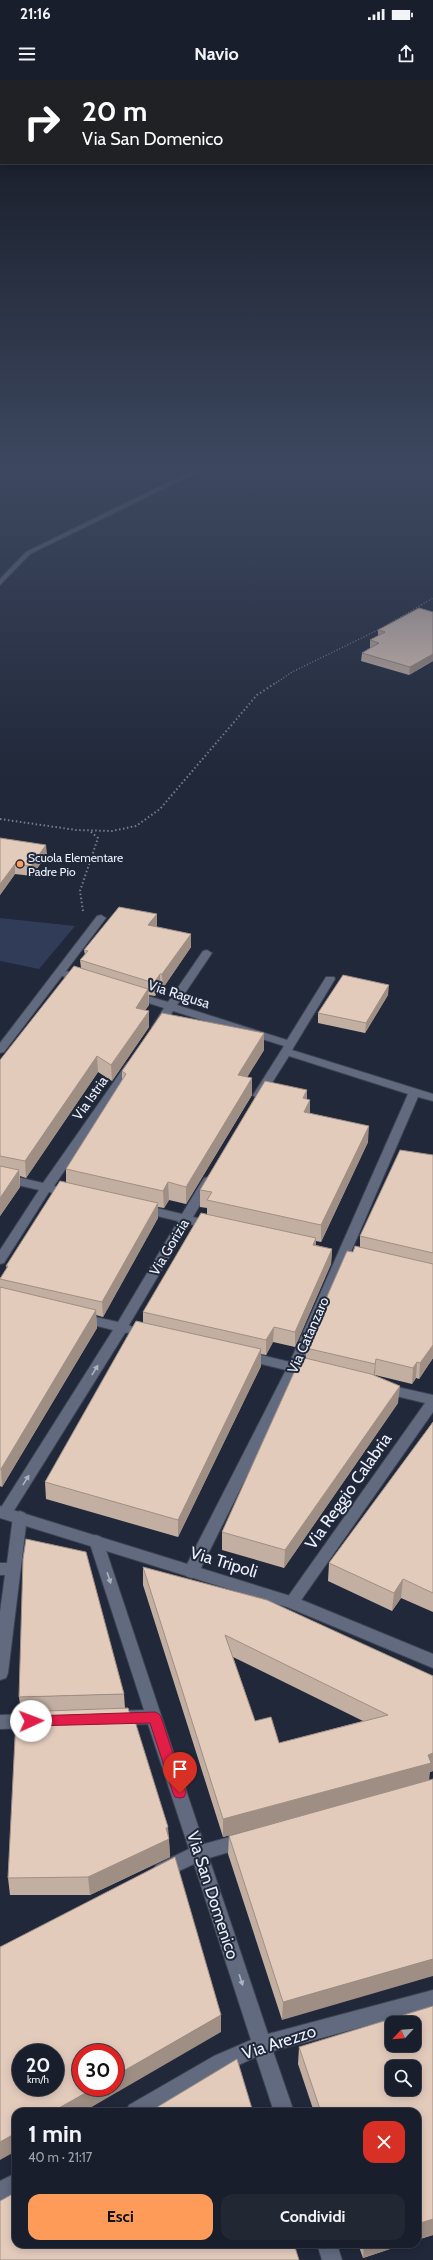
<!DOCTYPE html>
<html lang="it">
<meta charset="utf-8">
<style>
body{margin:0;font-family:Cabin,sans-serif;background:#222734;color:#f1f3f6;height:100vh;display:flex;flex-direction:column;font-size:15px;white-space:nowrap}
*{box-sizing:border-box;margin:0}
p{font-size:13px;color:#9fa2a9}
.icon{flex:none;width:22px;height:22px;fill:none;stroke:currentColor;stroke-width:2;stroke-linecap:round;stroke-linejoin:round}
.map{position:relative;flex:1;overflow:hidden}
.panel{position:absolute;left:12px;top:2028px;width:409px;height:140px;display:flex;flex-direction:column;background:#191e2c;border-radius:12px;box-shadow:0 2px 10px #0003,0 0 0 1px #373c48}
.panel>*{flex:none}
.top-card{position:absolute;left:0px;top:0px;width:433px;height:84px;box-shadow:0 2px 10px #0003,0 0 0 1px #373c48;background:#202124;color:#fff;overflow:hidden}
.needle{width:26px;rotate:244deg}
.controls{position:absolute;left:385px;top:1936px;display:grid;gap:8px}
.controls a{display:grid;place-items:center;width:36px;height:36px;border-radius:8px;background:#191e2c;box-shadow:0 2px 10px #0003,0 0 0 1px #373c48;font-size:20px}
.speed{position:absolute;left:12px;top:1964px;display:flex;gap:8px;font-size:20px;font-weight:700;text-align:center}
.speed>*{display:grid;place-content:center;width:52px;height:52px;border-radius:50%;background:#191e2c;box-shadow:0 2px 10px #0003,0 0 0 1px #373c48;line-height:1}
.speed small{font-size:10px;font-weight:400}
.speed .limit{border:6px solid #d22;background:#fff;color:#111}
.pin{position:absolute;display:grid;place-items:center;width:34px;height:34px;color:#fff;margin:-41px -17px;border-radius:50% 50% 50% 0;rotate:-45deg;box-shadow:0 0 4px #0007}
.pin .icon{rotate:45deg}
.me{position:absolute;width:44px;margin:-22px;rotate:88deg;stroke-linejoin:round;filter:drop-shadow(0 0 3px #0008)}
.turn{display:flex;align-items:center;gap:14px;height:84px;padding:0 16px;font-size:18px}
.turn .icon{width:52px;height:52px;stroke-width:2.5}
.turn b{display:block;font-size:28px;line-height:34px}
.round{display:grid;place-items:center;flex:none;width:42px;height:42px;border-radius:12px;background:#222734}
.overview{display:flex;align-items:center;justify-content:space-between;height:68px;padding:0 16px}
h1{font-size:24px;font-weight:700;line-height:30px}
.cta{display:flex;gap:8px;margin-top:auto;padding:8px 16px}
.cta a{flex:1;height:46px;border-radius:12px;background:#fe9b59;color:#111;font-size:16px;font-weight:700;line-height:46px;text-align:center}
.cta a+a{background:#222734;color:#f1f3f6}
.status{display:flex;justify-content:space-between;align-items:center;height:28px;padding:0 20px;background:#191e2c;direction:ltr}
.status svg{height:11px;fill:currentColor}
header{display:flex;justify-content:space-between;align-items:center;height:52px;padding:0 16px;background:#191e2c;font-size:18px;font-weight:700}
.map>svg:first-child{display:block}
.green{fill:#313c58}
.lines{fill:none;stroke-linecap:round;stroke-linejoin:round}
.street-casing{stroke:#3c4251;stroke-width:2}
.secondary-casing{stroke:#3c4251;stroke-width:2}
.path-far1{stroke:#787e8d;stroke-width:1.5;stroke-dasharray:1 2;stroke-linecap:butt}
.path{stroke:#787e8d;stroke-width:2;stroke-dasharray:1.5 2.5;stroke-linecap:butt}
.street{fill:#616a7e;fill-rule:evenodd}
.secondary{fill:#616a7e;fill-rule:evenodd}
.wall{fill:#c3afa2;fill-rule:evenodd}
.shaded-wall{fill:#9f8e84}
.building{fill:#e3cbbc;stroke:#9f8e84;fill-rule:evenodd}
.oneway{fill:#adb4c4}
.route{fill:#e11d48;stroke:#92132f}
.poi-dot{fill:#fe9b59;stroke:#21283a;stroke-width:1.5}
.labels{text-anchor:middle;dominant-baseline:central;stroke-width:4;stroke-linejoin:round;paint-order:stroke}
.far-poi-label{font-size:12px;fill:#ecf1fd;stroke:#21283a;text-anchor:start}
.street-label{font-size:14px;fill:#ecf1fd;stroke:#21283a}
.near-street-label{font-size:17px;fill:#ecf1fd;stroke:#21283a}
</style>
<div class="status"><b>21:16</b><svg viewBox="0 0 49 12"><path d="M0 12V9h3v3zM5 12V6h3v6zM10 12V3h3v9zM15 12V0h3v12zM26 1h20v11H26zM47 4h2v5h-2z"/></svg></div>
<header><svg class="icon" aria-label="menu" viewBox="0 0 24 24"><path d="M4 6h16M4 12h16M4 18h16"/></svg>Navio<svg class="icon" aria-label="share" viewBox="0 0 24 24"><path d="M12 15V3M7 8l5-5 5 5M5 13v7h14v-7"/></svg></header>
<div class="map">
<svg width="433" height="2180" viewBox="0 0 433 2180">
<rect width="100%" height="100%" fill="#21283a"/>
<path class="green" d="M0 838 75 846 39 889 0 881Z"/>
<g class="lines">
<defs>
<g id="street">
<path d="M101 835 106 838 66 891 88 898 89 900 88 902 84 903 62 896 4 972 0 973V963L97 836Z"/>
<path d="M207 870 212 873 177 925 287 960 326 897H334L335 899 292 970 433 1014V1021L418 1017 302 1285 308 1289 306 1292 298 1293 199 1492 196 1496 191 1498 186 1496 183 1492 286 1290 240 1279 238 1276 240 1273 245 1271 290 1282 408 1014 289 976 263 1017H255L253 1015 284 966 173 931 161 949H153L152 947 164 928 130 917 129 915 134 912 168 922 203 871Z"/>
<path d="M131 982 137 985 54 1106 73 1110 75 1113 69 1117 49 1112 4 1183 0 1184V1170L39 1110 0 1101V1093L43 1103 127 983Z"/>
<path d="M208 1097 214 1101 193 1137 216 1142 218 1145 212 1149 189 1144 129 1245 135 1249 133 1252 125 1253 10 1437 5 1439 0 1437V1429L113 1250 77 1241 75 1238 77 1235 82 1234 118 1242 178 1141 140 1132 138 1129 144 1125 182 1134 204 1098Z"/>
<path d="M384 1304 433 1315V1332L297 1526 292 1528 287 1526 284 1522 287 1518 425 1323 379 1312 377 1309 379 1306Z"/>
<path d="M20 1431 25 1433 27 1437 8 1593 6 1598 0 1600V1532L5 1495H0V1483H7L13 1437 15 1433Z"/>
<path d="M96 1455 101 1457 103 1461 204 1764 244 1753 250 1756 253 1761 250 1766 209 1778 268 1954 433 1910V1928L273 1971 294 2032H274L256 1977 228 1990 155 2032H126L129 2025 214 1976 251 1960 194 1784 162 1799 156 1797 153 1791 156 1785 189 1769 148 1644 116 1645 110 1643 108 1638 110 1633 116 1631 144 1630 89 1461 91 1457Z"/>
<path d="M32 1634 38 1636 40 1641 38 1646 32 1648 0 1649V1635Z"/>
<path d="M16 2093V2114L0 2122V2101Z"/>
<path d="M317 2164H337L342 2180H322Z"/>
</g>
<g id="secondary">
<path d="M193 390H202L30 474 0 505V499L26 472Z"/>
<path d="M0 1426 297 1518 433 1574V1588L287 1527 0 1438Z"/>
</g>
</defs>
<use href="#street" class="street-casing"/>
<use href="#secondary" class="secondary-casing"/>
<path class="path-far1" d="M276 603 292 592 382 548 433 518"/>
<g class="path">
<path d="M0 739 76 750 112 751 136 746 160 729 257 615 277 602"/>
<path d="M83 831 80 811 98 758 90 751"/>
</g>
<use href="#street" class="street"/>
<use href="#secondary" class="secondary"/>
</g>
<g class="wall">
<path d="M433 532V581L409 595 361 581 362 573 370 568V560L378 556V550Z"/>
<path d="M0 758 47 774 32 796 15 794 0 815Z"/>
<path d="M157 847 191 854V867L163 908 160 907 155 916 149 915V925L145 930 149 931V947L112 1001 98 992 26 1098 20 1096V1107L0 1136V980L81 888 80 880 85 875 84 870Z"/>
<path d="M388 915 365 953 318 943V933Z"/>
<path d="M264 953V970L247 997 252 1015 186 1124 169 1120 164 1128 158 1127V1138L103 1237 96 1235 97 1248 2 1407 0 1406V1198L7 1188 6 1186 66 1103V1089L122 1000V991Z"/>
<path d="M307 1010V1019L310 1033 368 1062 321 1162 316 1161V1165L332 1169 331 1184 295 1267 273 1262 266 1275 261 1274V1286L178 1457 46 1419 45 1402 143 1242V1232L207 1134V1128L200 1127V1110Z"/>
<path d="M433 1075V1278L419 1299 416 1298 412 1304 375 1295 398 1323 284 1488 222 1470V1452L306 1279V1268L310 1260V1255L353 1172 360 1167V1156Z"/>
<path d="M433 1342V1532L401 1518 392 1531 328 1501 329 1483Z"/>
<path d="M143 1487 433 1596V1691L430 1692 282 1940 228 1774 229 1756 360 1720 223 1757 143 1505ZM233 1577 363 1641 279 1663 255 1641Z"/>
<path d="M124 1614 125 1628 131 1638 168 1747 170 1777 90 1815H10L8 1798 18 1638 21 1632 19 1617Z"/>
<path d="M433 1926V2155L417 2160V2032H314L298 1984 299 1967ZM392 1943H414V1965H392ZM392 1987H414V2009H392Z"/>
<path d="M358 2164H405L363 2178Z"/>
</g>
<g class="shaded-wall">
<path d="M433 574V581L409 595 410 587Z"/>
<path d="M46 765 47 774 32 796 31 786Z"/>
<path d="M15 784V794L0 815V804Z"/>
<path d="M157 834V847L148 845Z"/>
<path d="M191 854V867L163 908 162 894Z"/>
<path d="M160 894V907L155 916 154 903Z"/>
<path d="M389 905 388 915 365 953 366 943Z"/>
<path d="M148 909 149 925 136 944V928Z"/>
<path d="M149 931V947L112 1001 111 985Z"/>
<path d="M264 953V970L238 1012V995Z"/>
<path d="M97 976 98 992 26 1098 25 1081Z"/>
<path d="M252 998V1015L186 1124V1107Z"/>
<path d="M307 1010V1026L310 1020V1037L303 1048V1018Z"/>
<path d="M369 1046 368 1062 321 1162V1145Z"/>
<path d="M19 1090 20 1107 0 1136V1118Z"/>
<path d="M168 1102 169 1120 164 1128 163 1111Z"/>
<path d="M158 1123V1138L103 1237 102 1222Z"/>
<path d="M316 1158V1173L313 1165Z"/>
<path d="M332 1169 331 1184 295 1267V1252Z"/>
<path d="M96 1230 97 1248 2 1407 1 1389Z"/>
<path d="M274 1247 273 1262 266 1275V1260Z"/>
<path d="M433 1265V1278L419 1299 420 1283Z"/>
<path d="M261 1269V1286L178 1457V1440Z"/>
<path d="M376 1279 375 1295 373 1300 375 1284Z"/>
<path d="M417 1282 416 1298 412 1304 413 1288Z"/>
<path d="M400 1306 398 1323 284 1488 285 1470Z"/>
<path d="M403 1499 401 1518 392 1531 394 1513Z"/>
<path d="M433 1673V1691L430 1692 429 1701 223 1757V1739Z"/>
<path d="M168 1747V1759H169L170 1777 90 1815 88 1797Z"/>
<path d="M433 1879V1896L282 1940 283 1922Z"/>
<path d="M221 1935V1952L83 2032H52L96 2007H115V1996Z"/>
<path d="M16 2053V2071L0 2080V2062Z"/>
<path d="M433 2139V2155L417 2160V2144Z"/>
<path d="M364 2164H405L363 2178Z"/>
</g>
<g class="building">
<path d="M419 528 433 532V574L410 587 362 573 379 563 370 560 385 552 378 550Z"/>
<path d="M0 758 46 765 31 786 15 784 0 804Z"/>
<path d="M119 827 157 834 148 845 191 854 162 894H160L154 903 80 880 88 871 84 870Z"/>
<path d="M74 886 148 909 136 928 149 931 111 985 97 976 25 1081 0 1076V980Z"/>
<path d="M343 895 389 905 366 943 318 933Z"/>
<path d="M162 933 264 953 238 995 252 998 186 1107 168 1102 163 1111 66 1089 126 994 122 991Z"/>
<path d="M265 1001 307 1010 303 1018 310 1020 304 1032 369 1046 321 1145 207 1120 212 1112 200 1110Z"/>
<path d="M400 1070 433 1075V1173L360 1156Z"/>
<path d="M0 1086 19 1090 0 1118Z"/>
<path d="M60 1101 158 1123 102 1222 0 1199 8 1186H6Z"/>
<path d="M201 1133 316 1158 313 1165 332 1169 295 1252 274 1247 266 1260 143 1232Z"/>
<path d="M355 1166 433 1184V1265L420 1283 417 1282 413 1288 376 1279 375 1284 306 1268 312 1256 310 1255 347 1171 353 1172Z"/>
<path d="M0 1207 96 1230 1 1389H0Z"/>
<path d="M136 1241 261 1269 178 1440 45 1402Z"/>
<path d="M301 1277 371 1294 400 1306 285 1470 222 1452Z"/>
<path d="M433 1342V1513L403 1499 394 1513 329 1483Z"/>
<path d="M26 1459 86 1472 124 1614 19 1617 23 1479Z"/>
<path d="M143 1487 267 1520 433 1596V1673L428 1675 431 1683 223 1739ZM225 1555 388 1635 279 1663 271 1637 255 1641Z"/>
<path d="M128 1628 131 1638H134L168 1747 166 1748 169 1759 88 1797 8 1798 16 1638H18L19 1632Z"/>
<path d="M433 1699V1879L283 1922 229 1756Z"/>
<path d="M175 1777 221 1935 115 1996V1973H81V2007H96L52 2032H16V2053L0 2062V1867ZM21 1973H55V2007H21Z"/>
<path d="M433 1926V2139L417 2144V2032H321L299 1967ZM392 1943H414V1965H392ZM392 1987H414V2009H392Z"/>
<path d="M237 1979 253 2032H149Z"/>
<path d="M16 2112V2164H294L299 2180H0V2121Z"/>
</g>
<defs><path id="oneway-solid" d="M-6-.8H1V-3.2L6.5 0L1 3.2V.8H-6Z"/></defs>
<g class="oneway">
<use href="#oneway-solid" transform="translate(95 1290) rotate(-58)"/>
<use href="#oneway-solid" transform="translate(26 1400) rotate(-58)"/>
<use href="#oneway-solid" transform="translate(109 1498) rotate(72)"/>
<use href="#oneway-solid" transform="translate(241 1900) rotate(72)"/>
</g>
<linearGradient id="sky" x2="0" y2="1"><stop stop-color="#121620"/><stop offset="0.56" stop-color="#3d4860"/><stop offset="1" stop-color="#3d4860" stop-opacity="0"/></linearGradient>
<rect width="433" height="695" fill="url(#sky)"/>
<path class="route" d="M155 1632 159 1634 161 1637 186 1713 184 1717 180 1718 175 1717 173 1713 150 1643 31 1646 27 1645 25 1641 27 1637 31 1636Z"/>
<circle class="poi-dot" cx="20" cy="784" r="4"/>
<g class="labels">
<g class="far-poi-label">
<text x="28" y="777">Scuola Elementare<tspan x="28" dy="14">Padre Pio</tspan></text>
</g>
<g class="street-label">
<text transform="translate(179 914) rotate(18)">Via Ragusa</text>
<text transform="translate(90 1018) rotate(-55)">Via Istria</text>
<text transform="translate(169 1167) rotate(-59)">Via Gorizia</text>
<text transform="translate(308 1255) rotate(-66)">Via Catanzaro</text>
</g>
<g class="near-street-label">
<text transform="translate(348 1411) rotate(-55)">Via Reggio Calabria</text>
<text transform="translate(224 1482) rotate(17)">Via Tripoli</text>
<text transform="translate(213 1815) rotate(72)">Via San Domenico</text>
<text transform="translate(279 1962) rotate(-18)">Via Arezzo</text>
</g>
</g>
</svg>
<div class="controls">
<a><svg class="needle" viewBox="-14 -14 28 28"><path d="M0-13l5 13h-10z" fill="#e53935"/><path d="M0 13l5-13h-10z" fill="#9fa2a9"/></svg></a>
<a><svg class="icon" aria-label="search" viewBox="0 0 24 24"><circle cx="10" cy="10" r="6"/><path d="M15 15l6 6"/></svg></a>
</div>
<div class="speed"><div>20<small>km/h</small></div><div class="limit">30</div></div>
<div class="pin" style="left:180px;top:1713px;background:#d93025"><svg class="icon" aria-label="arrive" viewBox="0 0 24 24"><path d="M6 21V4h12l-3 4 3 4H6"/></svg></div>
<svg class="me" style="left:31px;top:1641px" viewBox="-20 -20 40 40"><circle r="19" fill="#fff"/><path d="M0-13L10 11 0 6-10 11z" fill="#e11d48"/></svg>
<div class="top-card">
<div class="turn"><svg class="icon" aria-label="right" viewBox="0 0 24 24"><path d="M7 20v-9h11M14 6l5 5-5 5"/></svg><div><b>20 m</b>Via San Domenico</div></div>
</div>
<section class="panel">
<div class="overview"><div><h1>1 min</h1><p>40 m · 21:17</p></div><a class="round" style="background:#d93025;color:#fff"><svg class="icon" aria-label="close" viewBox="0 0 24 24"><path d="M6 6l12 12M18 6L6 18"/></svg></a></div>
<div class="cta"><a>Esci</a><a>Condividi</a></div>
</section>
</div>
